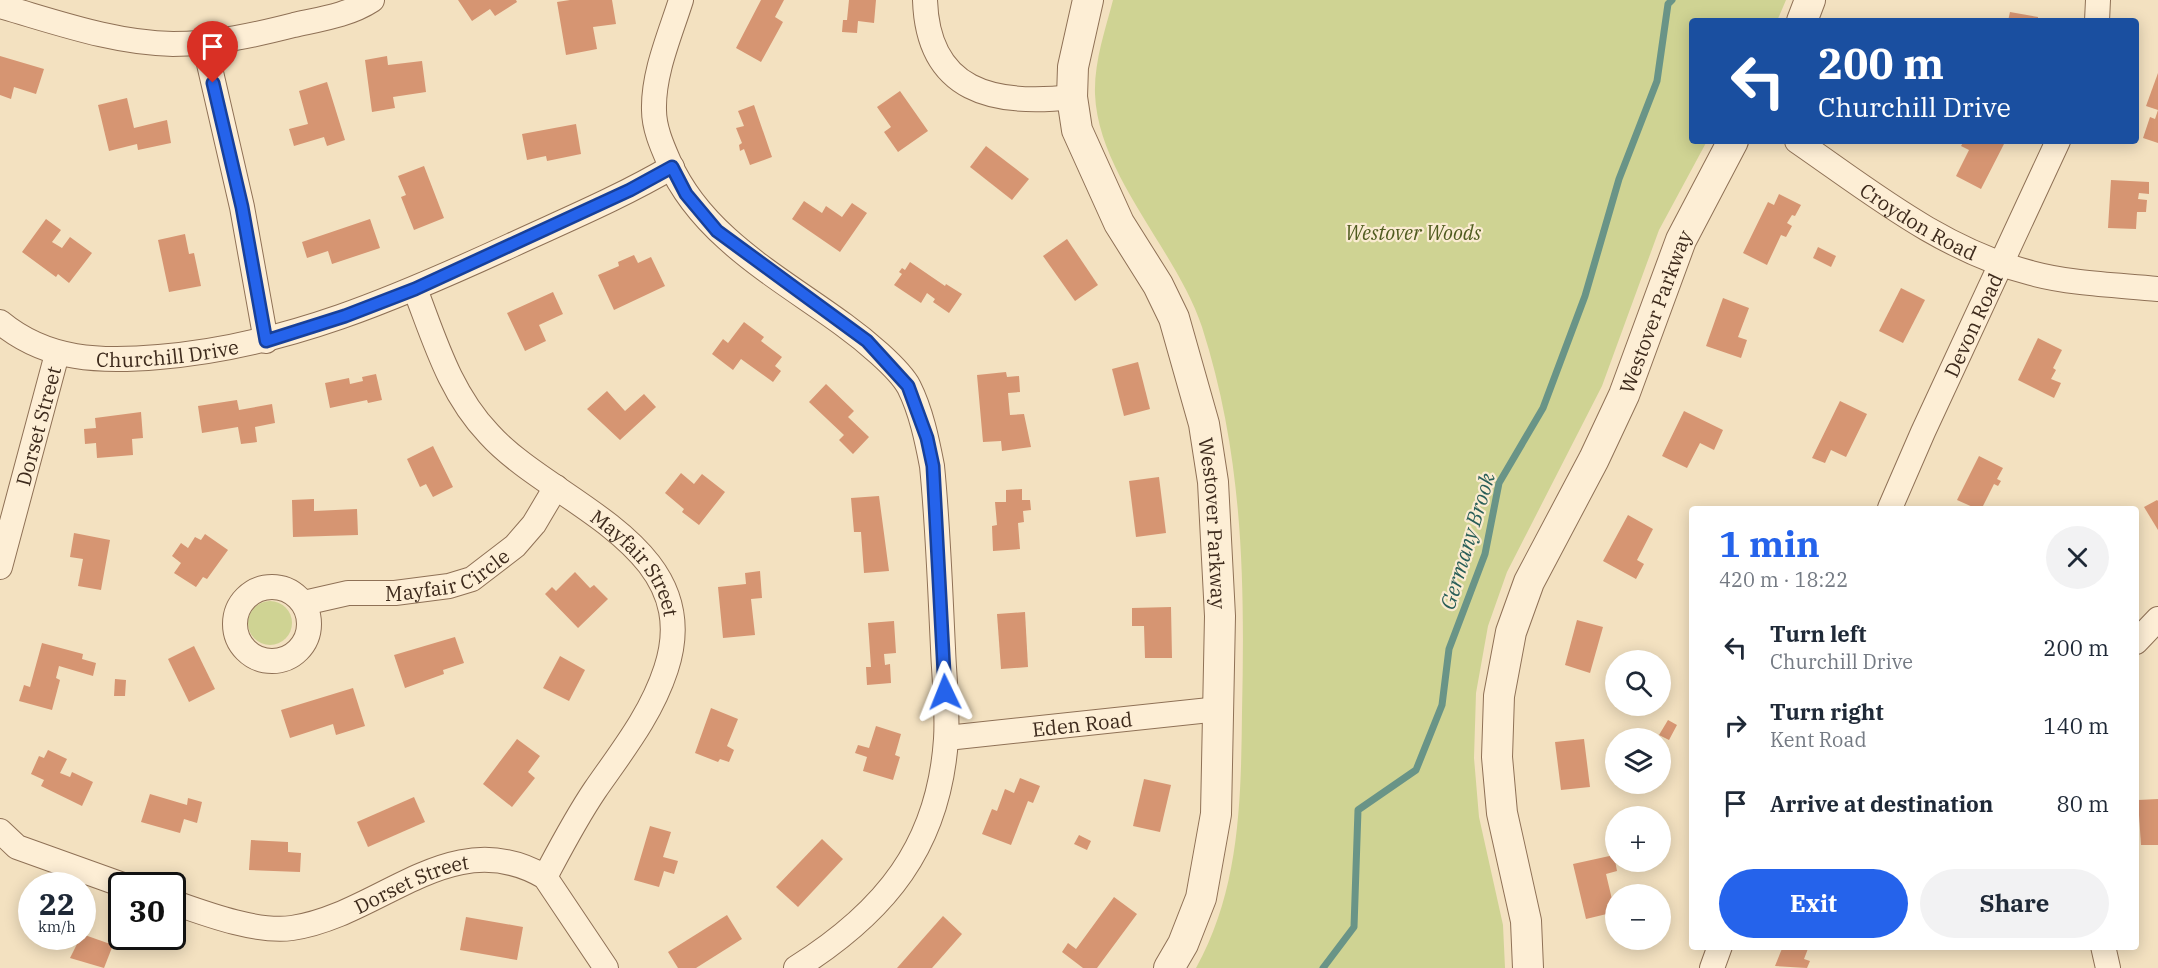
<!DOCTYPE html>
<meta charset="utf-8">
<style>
body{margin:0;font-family:"IBM Plex Serif",serif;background:#f2f2f3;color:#1f2937;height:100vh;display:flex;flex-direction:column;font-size:22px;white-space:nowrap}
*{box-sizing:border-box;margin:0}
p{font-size:20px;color:#747a83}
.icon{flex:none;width:33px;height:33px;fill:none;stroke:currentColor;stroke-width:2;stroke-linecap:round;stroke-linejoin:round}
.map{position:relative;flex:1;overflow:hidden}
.drawer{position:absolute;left:1689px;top:506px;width:450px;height:444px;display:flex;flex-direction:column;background:#fff;border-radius:6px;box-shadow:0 3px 15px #0003}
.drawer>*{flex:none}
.hud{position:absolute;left:1689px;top:18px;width:450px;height:126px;border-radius:6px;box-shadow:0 3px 15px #0003;background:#1a4fa0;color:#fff;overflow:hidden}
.fabs{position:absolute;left:1605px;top:650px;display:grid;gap:12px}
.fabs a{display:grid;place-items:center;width:66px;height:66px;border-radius:50%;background:#fff;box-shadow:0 3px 15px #0003;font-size:30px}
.speed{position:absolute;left:18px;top:872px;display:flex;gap:12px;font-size:30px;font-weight:700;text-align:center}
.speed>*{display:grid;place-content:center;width:78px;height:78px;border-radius:50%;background:#fff;box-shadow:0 3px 15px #0003;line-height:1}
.speed small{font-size:15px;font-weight:400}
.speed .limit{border:3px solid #111;border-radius:9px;background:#fff;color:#111}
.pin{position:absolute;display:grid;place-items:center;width:51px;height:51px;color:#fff;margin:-62px -26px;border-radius:50% 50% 50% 0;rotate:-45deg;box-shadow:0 0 6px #0007}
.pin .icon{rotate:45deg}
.me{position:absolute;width:66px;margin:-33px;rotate:358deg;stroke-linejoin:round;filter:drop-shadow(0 0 4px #0008)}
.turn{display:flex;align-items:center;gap:21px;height:126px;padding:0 30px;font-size:27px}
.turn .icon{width:78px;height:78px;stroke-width:2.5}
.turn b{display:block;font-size:42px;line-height:51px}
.round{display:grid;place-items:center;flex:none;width:63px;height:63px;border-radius:32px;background:#f2f2f3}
.summary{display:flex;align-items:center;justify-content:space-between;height:102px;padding:0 30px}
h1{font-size:36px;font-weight:700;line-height:45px;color:#2563eb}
.primary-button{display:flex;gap:12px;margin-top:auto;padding:12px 30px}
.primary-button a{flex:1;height:69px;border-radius:36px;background:#2563eb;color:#fff;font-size:24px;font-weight:700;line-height:69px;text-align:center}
.primary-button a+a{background:#f2f2f3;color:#1f2937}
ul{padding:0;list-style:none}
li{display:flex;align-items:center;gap:18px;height:78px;padding:0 30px}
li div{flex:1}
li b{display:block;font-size:22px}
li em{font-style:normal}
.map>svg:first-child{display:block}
.green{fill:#cfd393}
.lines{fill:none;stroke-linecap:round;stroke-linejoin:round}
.stream{stroke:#699487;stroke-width:7}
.building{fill:#d69572}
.minor-casing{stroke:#8f7156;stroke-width:26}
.tertiary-casing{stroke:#8f7156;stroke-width:32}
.minor{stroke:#fdeed5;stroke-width:24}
.tertiary{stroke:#fdeed5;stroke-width:30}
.route-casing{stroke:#184099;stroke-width:15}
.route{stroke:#2563eb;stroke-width:10}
.labels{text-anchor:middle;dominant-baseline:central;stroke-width:4.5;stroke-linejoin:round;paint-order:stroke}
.street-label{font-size:20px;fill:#3d2a1c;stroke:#faebd1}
.park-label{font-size:20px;font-style:italic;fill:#505c20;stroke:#faebd1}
.water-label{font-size:21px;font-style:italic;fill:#295e58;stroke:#faebd1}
</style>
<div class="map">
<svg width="2158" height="968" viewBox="0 0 2158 968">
<rect width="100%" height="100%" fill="#f3e1c0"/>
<g class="green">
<path d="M1113 0H1786L1777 21H1692V141H1707L1659 230 1602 386 1507 572 1488 626 1476 693 1474 758 1479 817 1503 925 1505 968H1196C1240 889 1241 800 1242 712 1245 579 1243 455 1202 327 1177 251 1098 175 1095 94 1094 62 1105 31 1113 0Z"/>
<circle cx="270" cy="623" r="22"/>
</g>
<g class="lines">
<path class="stream" d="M1323 968 1354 927 1358 810 1416 770 1442 705 1449 649 1485 554 1499 483 1543 408 1585 296 1619 179 1657 81 1668 4 1672 0"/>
</g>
<g class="building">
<path d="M458 0H516L517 2 495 16 490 9 472 21Z"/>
<path d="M570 0H612L616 24 593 27 597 49 566 55 557 2Z"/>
<path d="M761 0H784L775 17 783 22 761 62 736 48Z"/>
<path d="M849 0H876L874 23 858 21 857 33 842 32 843 20H847Z"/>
<path d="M2010 12 2038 17V21H2008Z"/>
<path d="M0 56 44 69 36 94 14 87 11 99 0 95Z"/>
<path d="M387 56 388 65 422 61 426 92 393 97 395 108 372 112 365 60Z"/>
<path d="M2158 73V110L2146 106Z"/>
<path d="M327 82 345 140 327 146 324 137 294 146 289 129 308 124 299 91Z"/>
<path d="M900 91 928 131 898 152 884 132 891 127 877 107Z"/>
<path d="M127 98 134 128 167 120 171 143 138 150 137 144 109 151 98 105Z"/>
<path d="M754 105 772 157 750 165 744 149 740 151 739 145 742 143 736 128 744 126 738 111Z"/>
<path d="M2158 110V143L2143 138 2150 117 2155 119Z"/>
<path d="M576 124 581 154 547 161 546 156 527 160 522 134Z"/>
<path d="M1964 141H1999L2004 144 1981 189 1956 176 1969 150 1961 146Z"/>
<path d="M986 146 1029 179 1012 200 970 167Z"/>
<path d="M424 166 444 218 414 230 401 197 406 195 398 176Z"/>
<path d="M2111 180 2149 182V194L2139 193 2138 199 2147 200 2146 212H2137L2136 229 2108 228Z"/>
<path d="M1779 194 1801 205 1795 216 1792 215 1787 223 1792 226 1786 237 1781 235 1767 265 1743 253 1768 202 1774 205Z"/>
<path d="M804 201 822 213 826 206 842 217 852 203 867 213 840 252 792 219Z"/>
<path d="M46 219 61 230 52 242 62 248 70 237 92 253 69 283 58 274 56 277 22 252Z"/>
<path d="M370 219 380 248 332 264 328 251 307 258 302 242Z"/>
<path d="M185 234 189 254 194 253 201 286 169 292 158 240Z"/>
<path d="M1067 239 1098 285 1075 301 1043 256Z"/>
<path d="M1818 247 1836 256 1831 267 1813 258Z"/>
<path d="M634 255 638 263 651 257 665 286 614 310 598 275 619 266 618 262Z"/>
<path d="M910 262 945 286 946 284 962 294 949 313 933 302 935 299 927 293 921 303 894 285 902 274 899 272 902 268 905 270Z"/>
<path d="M1901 288 1925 300 1903 343 1879 331Z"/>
<path d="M553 292 563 314 539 325 546 341 525 351 507 313Z"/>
<path d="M1723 298 1749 308 1738 337 1747 340 1741 358 1706 346Z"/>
<path d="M744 322 764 337 761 341 782 357 775 366 781 371 773 382 741 359 733 370 712 354 723 339 728 343Z"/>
<path d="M2038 338 2062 350 2053 368 2056 370 2051 379 2061 383 2054 398 2018 380Z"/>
<path d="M1138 362 1150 409 1124 416 1112 369Z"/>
<path d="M1006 372 1007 377 1019 376 1020 392 1008 393 1010 415 1024 414 1031 447 1002 451 1001 441 983 442 977 375Z"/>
<path d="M376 374 382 400 368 403 367 400 330 408 325 383 349 378 350 384 363 381 362 377Z"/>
<path d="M826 384 854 411 848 417 869 437 853 454 839 440 844 435 809 402Z"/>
<path d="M607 391 625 411 644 394 656 407 620 440 587 409Z"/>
<path d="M237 400 239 410 272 404 275 423 255 427 257 442 241 444 238 427 202 433 198 406Z"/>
<path d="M1840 401 1867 414 1846 457 1831 450 1825 463 1812 458Z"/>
<path d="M1684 411 1723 430 1714 450 1700 443 1687 468 1662 456Z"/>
<path d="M141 412 143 438 132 439 133 455 97 458 96 443 85 444 84 429 96 428 95 418Z"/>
<path d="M433 446 453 487 433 497 426 484 420 487 407 459Z"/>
<path d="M1979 456 2003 468 1997 479 2001 481 1998 486 1994 484 1982 508H1975L1957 500Z"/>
<path d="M681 473 694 484 702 474 725 492 699 525 682 512 684 509 665 493Z"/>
<path d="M1159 477 1166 533 1136 537 1129 481Z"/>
<path d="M1022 489V500H1030L1031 510 1023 511 1024 522 1018 523 1020 549 993 551 992 526 997 525 995 502H1006V490Z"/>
<path d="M879 496 889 571 864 573 861 532H854L851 498Z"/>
<path d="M314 499V511L357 509 358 535 293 537 292 500Z"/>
<path d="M2157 500 2158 501V530L2144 507Z"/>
<path d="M1628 515 1653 529 1637 560 1644 564 1636 579 1603 561Z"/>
<path d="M74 533 110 540 101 590 78 586 83 559 70 557Z"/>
<path d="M205 534 228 550 207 579 203 577 196 587 174 573 181 563 172 556 181 543 188 548 195 537 201 540Z"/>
<path d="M760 571 762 598 751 599 755 635 723 638 718 587 746 584 745 573Z"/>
<path d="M575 572 590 588 594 585 608 599 578 628 545 594 552 587 556 591Z"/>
<path d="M1171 607 1172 658H1145L1144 626H1132V608Z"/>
<path d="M1025 612 1028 667 1001 669 997 614Z"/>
<path d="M1577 620 1603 627 1590 673 1565 665Z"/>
<path d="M894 621 896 653 884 654 885 665 890 664 891 683 867 685 866 667H871L868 623Z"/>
<path d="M455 637 464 663 443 670 444 674 405 688 394 655Z"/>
<path d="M42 643 83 654 82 659 96 663 93 676 59 666 56 678 60 680 52 710 19 701 24 685 30 687Z"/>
<path d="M194 646 215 689 189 702 168 659Z"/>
<path d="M560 656 585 670 569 701 543 688Z"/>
<path d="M115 679 126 680 125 696H114Z"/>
<path d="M353 688 365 726 336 735 333 724 290 738 281 710Z"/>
<path d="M711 708 738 719 727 746 734 750 729 762 720 759 718 762 695 753Z"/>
<path d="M1668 720 1677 725 1669 740 1659 735Z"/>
<path d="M876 726 901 734 895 755 900 757 893 780 863 771 867 757 855 753 858 745 869 748Z"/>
<path d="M517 739 540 756 528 772 535 778 512 807 483 784Z"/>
<path d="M1584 739 1590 787 1561 790 1555 742Z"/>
<path d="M48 750 67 759 60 773 70 777 72 772 93 782 82 806 41 786 44 780 31 774 39 756 44 758Z"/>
<path d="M1020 778 1040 786 1033 803 1028 801 1011 845 982 834 992 809 997 811 1005 789 1014 793Z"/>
<path d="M1144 779 1171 785 1160 832 1133 826Z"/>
<path d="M150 794 187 805 188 798 202 802 197 823 184 819 180 833 141 822Z"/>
<path d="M414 797 425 822 368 847 357 822Z"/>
<path d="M2158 799V845H2141L2138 800Z"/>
<path d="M650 826 671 832 663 857 678 861 674 874 664 871 659 887 634 880Z"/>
<path d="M1079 835 1091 841 1087 850 1074 844Z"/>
<path d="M822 839 843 859 798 907 776 887Z"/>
<path d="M251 840 288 842V852L301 853 300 872 249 870Z"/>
<path d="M1614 855 1617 871 1606 874 1615 912 1586 919 1573 864Z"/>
<path d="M1114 897 1137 914 1097 968H1083L1062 952 1068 943 1076 949Z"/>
<path d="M727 915 742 939 696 968H678L668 952Z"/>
<path d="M943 916 962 934 932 968H897Z"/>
<path d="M466 917 523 927 517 960 460 950Z"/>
<path d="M82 934 113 945 104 968 70 958Z"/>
<path d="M1783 946H1809L1804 959 1810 961 1807 968 1775 966Z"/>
</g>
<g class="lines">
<defs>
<g id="minor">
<path d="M681 0C670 35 653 73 654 110 654 128 662 146 669 162 702 237 780 278 844 325 862 338 899 368 909 387 921 411 927 440 932 466 938 526 940 587 943 648 944 677 948 709 946 739 939 846 885 912 796 968"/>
<path d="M925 0C928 92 994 106 1072 97"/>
<path d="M0 6C56 22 114 43 173 44 214 44 255 35 294 25 321 19 349 15 372 0"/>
<path d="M2097 21 2098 0"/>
<path d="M204 42 242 207 266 341"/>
<path id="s1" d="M1797 141C1871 192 1942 250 2031 273 2072 284 2116 285 2158 289"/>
<path id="s2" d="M415 289C435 341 450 393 489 434 552 504 707 545 666 669 651 715 622 751 595 790 576 818 561 847 545 877"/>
<path id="s3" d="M0 322C47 361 101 362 159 357 285 347 399 297 512 245 566 220 621 197 672 167"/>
<path id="s4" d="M1890 508 1923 432 2058 141"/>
<path id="s5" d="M0 567 57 354"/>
<circle cx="272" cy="624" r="37"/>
<path id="s6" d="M304 603 348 593H395L449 586 472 579 515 546 534 524 556 487"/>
<path d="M2136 642 2158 619"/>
<path id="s7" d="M947 738 1219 709"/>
<path d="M0 831 17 847 123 885"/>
<path id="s8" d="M172 902C206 914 257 933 292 928 381 915 452 822 545 877L606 968"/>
<path d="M2103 946 2108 968"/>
<path d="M1712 968 1720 946"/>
</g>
<g id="tertiary">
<path id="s9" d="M1088 0 1073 67 1072 97 1077 130 1119 223 1158 285 1174 318 1204 424 1213 482 1220 616 1216 814 1201 898 1183 944 1169 968"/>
<path d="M1802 21 1810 0"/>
<path id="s10" d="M1528 968 1526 921 1502 813 1497 757 1499 696 1511 632 1529 582 1594 459 1624 395 1681 240 1733 141"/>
</g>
</defs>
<use href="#minor" class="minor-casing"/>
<use href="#tertiary" class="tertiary-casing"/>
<use href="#minor" class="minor"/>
<use href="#tertiary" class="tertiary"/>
</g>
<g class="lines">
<defs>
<path id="route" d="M213 83 242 207 266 341 345 316 415 289 630 190 672 167 686 194 717 231 867 341 908 386 927 438 933 466 945 692"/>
</defs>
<use href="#route" class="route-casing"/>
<use href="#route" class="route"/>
</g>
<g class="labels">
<g class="street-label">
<text stroke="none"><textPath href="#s1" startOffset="146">Croydon Road</textPath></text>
<text stroke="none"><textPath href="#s10" startOffset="692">Westover Parkway</textPath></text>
<text stroke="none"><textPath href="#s4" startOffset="201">Devon Road</textPath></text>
<text stroke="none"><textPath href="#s3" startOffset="176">Churchill Drive</textPath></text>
<text stroke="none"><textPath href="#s5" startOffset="146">Dorset Street</textPath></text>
<text stroke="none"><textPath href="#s9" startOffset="554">Westover Parkway</textPath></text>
<text stroke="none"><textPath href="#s2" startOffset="362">Mayfair Street</textPath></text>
<text stroke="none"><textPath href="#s6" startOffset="148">Mayfair Circle</textPath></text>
<text stroke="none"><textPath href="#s7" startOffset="136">Eden Road</textPath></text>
<text stroke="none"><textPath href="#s8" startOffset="252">Dorset Street</textPath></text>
</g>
<g class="park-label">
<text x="1413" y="232">Westover Woods</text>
</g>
<g class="water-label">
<text transform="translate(1467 541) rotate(-73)">Germany Brook</text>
</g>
</g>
</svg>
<div class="fabs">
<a><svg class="icon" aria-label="search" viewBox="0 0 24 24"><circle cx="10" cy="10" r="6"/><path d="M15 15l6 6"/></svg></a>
<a><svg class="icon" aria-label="layers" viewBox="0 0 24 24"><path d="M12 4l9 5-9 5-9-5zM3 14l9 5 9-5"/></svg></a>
<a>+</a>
<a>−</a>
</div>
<div class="speed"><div>22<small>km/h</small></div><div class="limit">30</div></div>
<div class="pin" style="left:213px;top:83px;background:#d93025"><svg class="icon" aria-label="arrive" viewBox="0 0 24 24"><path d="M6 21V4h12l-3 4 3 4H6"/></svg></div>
<svg class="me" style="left:945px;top:692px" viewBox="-20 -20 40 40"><path d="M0-17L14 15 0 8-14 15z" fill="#2563eb" stroke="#fff" stroke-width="4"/></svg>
<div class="hud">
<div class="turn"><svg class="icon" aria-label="left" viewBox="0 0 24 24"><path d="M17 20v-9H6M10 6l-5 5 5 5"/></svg><div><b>200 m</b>Churchill Drive</div></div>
</div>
<section class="drawer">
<div class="summary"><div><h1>1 min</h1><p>420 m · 18:22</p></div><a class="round"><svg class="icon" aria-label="close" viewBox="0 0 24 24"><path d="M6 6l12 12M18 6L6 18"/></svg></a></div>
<ul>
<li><svg class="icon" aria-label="left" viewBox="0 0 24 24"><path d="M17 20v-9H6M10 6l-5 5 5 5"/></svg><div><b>Turn left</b><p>Churchill Drive</p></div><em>200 m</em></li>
<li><svg class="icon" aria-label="right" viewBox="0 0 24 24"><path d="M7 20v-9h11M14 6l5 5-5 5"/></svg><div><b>Turn right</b><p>Kent Road</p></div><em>140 m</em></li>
<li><svg class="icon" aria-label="arrive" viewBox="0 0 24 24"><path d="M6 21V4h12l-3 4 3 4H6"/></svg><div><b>Arrive at destination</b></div><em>80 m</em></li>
</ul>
<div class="primary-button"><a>Exit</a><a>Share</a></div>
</section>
</div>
